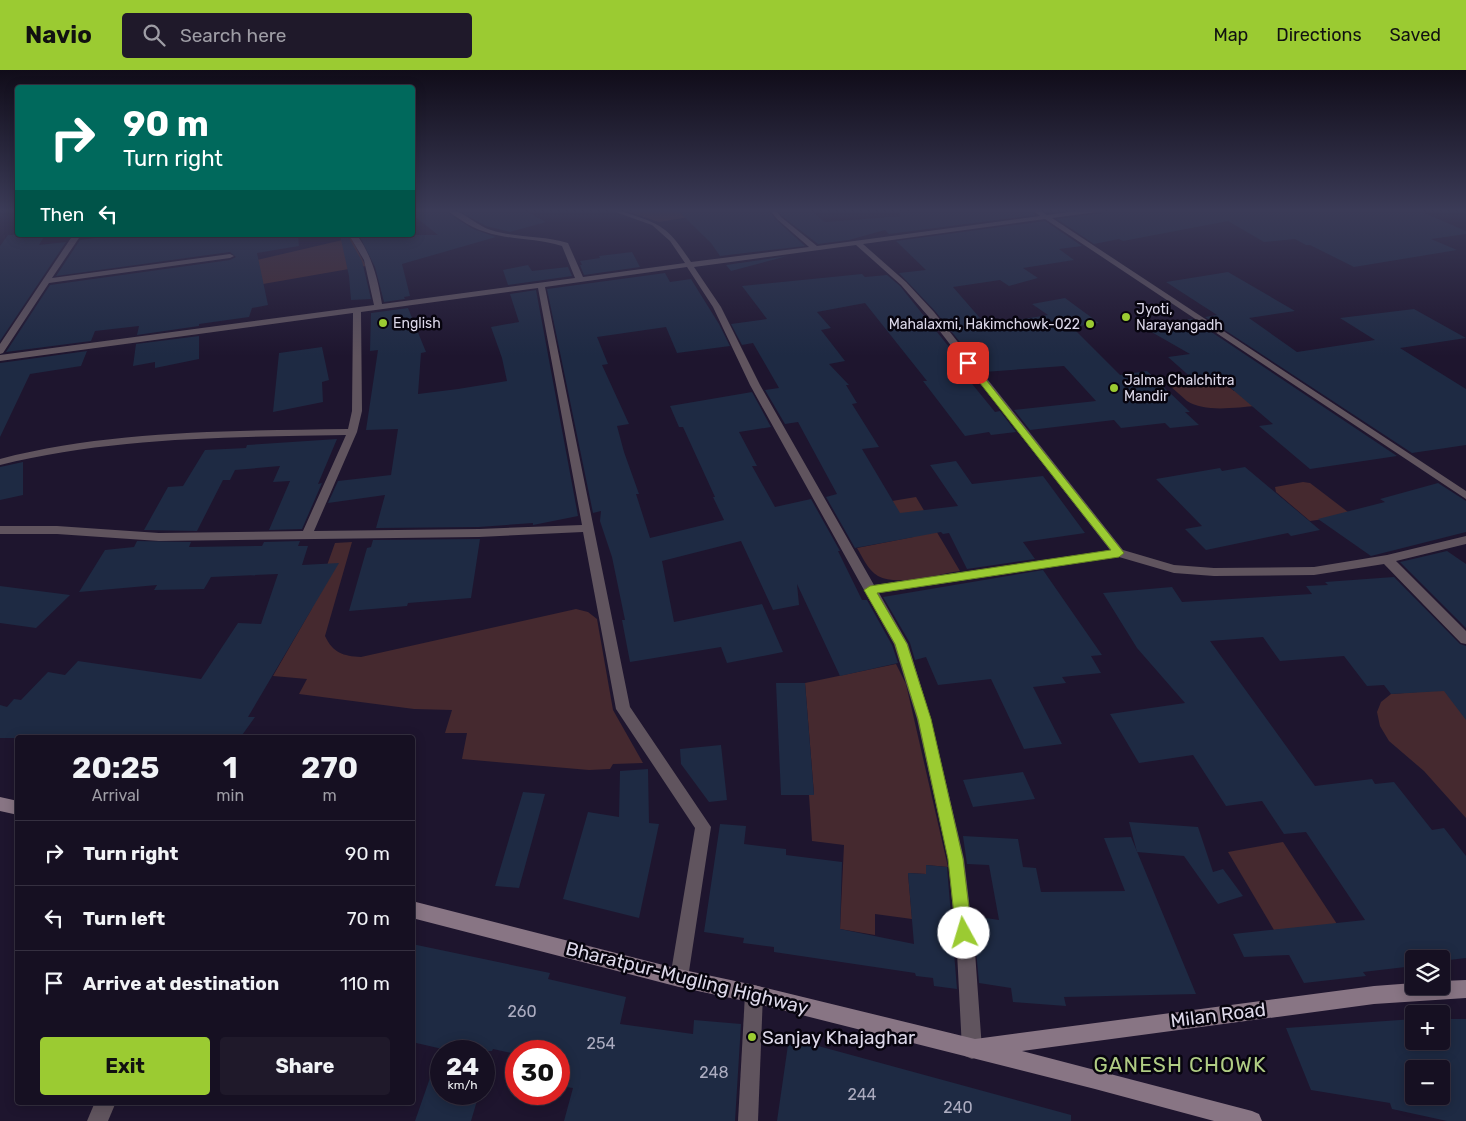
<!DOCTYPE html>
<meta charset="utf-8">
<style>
body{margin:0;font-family:Rubik,sans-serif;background:#1f192a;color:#f1f3f6;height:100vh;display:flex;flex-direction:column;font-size:19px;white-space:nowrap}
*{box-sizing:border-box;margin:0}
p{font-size:16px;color:#9e9da5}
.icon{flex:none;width:28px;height:28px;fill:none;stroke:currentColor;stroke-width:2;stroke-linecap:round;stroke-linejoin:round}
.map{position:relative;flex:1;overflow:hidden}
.sheet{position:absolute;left:15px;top:665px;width:400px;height:370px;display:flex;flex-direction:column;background:#161022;border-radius:5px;box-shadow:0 2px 12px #0003,0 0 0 1px #353040}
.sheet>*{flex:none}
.top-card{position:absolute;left:15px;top:15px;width:400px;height:152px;border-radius:5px;box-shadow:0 2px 12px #0003,0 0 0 1px #353040;background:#00695c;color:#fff;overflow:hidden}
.buttons{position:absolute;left:1405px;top:880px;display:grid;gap:10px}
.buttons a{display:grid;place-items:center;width:45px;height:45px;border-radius:5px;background:#161022;box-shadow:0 2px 12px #0003,0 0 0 1px #353040;font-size:25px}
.speed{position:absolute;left:430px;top:970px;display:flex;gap:10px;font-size:25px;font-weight:700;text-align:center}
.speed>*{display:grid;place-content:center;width:65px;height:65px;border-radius:50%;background:#161022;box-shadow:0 2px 12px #0003,0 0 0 1px #353040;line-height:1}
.speed small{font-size:12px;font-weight:400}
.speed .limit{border:8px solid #d22;background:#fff;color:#111}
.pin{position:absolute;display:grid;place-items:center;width:42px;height:42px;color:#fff;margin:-21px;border-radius:10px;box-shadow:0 2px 8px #0006}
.me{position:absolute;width:55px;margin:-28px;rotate:354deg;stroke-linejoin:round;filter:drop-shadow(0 0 4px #0008)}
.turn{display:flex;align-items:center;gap:18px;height:105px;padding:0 25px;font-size:22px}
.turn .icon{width:65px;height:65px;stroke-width:2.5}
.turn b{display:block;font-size:35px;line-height:42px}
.then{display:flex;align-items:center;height:48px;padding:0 25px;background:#0003;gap:10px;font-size:19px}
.eta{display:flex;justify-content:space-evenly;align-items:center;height:85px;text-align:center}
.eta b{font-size:30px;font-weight:700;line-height:35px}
.action{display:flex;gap:10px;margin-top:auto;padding:10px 25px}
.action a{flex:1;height:58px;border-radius:5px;background:#9bcb32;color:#111;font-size:20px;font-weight:700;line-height:58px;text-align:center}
.action a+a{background:#1f192a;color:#f1f3f6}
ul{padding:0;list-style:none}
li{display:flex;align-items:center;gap:15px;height:65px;padding:0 25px;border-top:1px solid #353040}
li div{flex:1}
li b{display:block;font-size:19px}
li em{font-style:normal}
header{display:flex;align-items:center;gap:30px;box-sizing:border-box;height:70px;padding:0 25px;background:#9bcb32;color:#111}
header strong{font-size:24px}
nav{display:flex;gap:28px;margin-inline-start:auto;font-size:18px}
.search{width:350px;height:45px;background:#1f192a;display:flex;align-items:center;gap:12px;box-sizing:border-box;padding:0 18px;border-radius:5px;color:#9e9da5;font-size:19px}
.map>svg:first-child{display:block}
.green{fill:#45292f}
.building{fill:#1e2a43;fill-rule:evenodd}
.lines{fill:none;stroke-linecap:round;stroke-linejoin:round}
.street{fill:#60545e;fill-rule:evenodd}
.secondary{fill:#887584;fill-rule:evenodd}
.route{fill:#9bcb32;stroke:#658420}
.poi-dot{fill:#9bcb32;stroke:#07040e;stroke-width:2}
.labels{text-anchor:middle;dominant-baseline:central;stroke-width:5;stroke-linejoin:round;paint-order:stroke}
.far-poi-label{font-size:14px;fill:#dcd8e9;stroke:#07040e;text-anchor:start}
.near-number-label{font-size:16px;fill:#acacc0}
.near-street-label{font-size:19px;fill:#dcd8e9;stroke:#07040e}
.near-poi-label{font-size:19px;fill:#dcd8e9;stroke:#07040e;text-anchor:start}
.near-neighbourhood-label{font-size:21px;letter-spacing:1px;fill:#b0cc84;stroke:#07040e}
</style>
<header>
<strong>Navio</strong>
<div class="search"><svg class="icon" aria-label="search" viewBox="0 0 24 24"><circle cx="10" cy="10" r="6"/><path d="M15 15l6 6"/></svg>Search here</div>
<nav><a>Map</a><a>Directions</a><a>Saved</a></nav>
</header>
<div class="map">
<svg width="1466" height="1051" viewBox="0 0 1466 1051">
<rect width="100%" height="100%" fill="#1e152e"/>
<g class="green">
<path d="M640 139H705L713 143 659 152 629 142Z"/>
<path d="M351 168 366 196 263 214 257 190Z"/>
<path d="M1218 308 1234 321 1243 320 1257 336C1237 337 1205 343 1187 331 1181 326 1175 320 1169 315Z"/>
<path d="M1303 412 1310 413 1348 442 1345 446 1310 451 1276 422 1275 417Z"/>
<path d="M916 427 960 501C938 504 897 517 878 506 868 500 863 488 857 478L913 467 892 431Z"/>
<path d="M352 472 325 566C333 583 343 586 361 587L576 539 588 542 597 549 613 640 643 693 613 694 610 699 589 700 462 689 467 663H445L452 640 414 639 299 624 307 609 273 606 311 540 335 473Z"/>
<path d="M896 594 906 614 948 797 926 795V804L908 803 912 849 875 844V865L840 859 844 775 812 771 809 725 814 724 805 613Z"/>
<path d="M1444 620 1466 648V748L1424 701 1389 671 1380 656 1377 642 1381 632 1391 624Z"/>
<path d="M1283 772 1337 854 1274 860 1228 782Z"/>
</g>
<g class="building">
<path d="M412 139H444L452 146 473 159 496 167 402 194 410 226 404 227 405 229 384 232 375 197 359 165H438L412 144Z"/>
<path d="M455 139H522L546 152 510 162 486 156Z"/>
<path d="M676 139H767L776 150 805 176 720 186 711 173Z"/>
<path d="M777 139H809L825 152 902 146 897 142 922 139H1029L1035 145 889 164 885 160 849 170 818 174 782 146Z"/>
<path d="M1109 139H1415L1466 161V164L1431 169 1457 180 1354 197 1310 175H1306L1295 169 1264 172 1228 151 1123 171 1119 169 1094 174 1057 149 1104 143Z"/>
<path d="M1045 151 1082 176 1059 179 1074 190 1023 198 1038 208 1009 216 1000 210 953 217 986 255 1048 245 1032 234 1065 228 1099 253 1072 257 1120 305 1147 301 1190 342H1185L1199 355 1170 358 1165 353 1121 358 1114 350 1030 360 1014 340 1096 331 1064 296 984 302 935 241 899 203 926 200 896 171Z"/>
<path d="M8 165H45L39 175 66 172 0 271V176Z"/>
<path d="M119 165H298L299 176 257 183 268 235 252 238 249 247 199 254V256L137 265 139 256 95 261 91 271 6 282 50 215 230 190 236 187 230 182 56 206 80 170Z"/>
<path d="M340 165H347L362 191 371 229 351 230 349 206Z"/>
<path d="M632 182 640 197 584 205 580 195H582L580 191 600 188 599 186Z"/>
<path d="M787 186 731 201 726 195Z"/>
<path d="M528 195 532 201 568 197 572 206 508 215 503 200Z"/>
<path d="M1228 202 1295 241 1249 248 1297 282 1375 270 1340 248 1414 239 1466 268 1400 278 1466 319V375L1412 383 1205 247 1217 245 1166 212Z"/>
<path d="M665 203 670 212 691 209 719 254 730 276 677 283 666 257 597 267 608 294 602 295 629 354 617 356 624 382 639 424H636L650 468 724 450 713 427H715L683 357H679L670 336 752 322 771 357 739 362 757 396H752L775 437 811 429 840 481H838L862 530H867L892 575 898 593 840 606 797 514 799 535 773 540 741 471 662 491 674 552 762 534 783 582 727 593 721 577 630 592 622 550H625L612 487 600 451 601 441 593 443 547 219Z"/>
<path d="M862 204 865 207 887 205 900 216 970 303 964 304 995 342 1000 341 1016 362 991 365 989 362 965 366 923 311H927L865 233 817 242 831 258 821 260 845 291 829 294 849 315H846L857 333 852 334 879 377 862 379 900 443 958 436 930 395 956 391 972 414 1043 406 1085 463 1023 472 1035 489 967 499 949 463 943 464 941 462 855 478 826 427 837 424 798 352 785 354 765 320 779 318 753 273 742 275 731 254 767 249 742 216Z"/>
<path d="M536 220 578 446 533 455V453L479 457 376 458 385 425 328 433 338 411 391 405 398 359 366 360 378 280 370 281 371 243 408 238 426 282 421 283 418 324 458 319 507 311 502 288 491 257 519 252 510 224Z"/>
<path d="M1192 249 1397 386 1310 399 1259 356 1273 354 1225 313 1218 308 1195 311 1168 287 1190 284 1141 256Z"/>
<path d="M199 266V289L155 298V292L133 296 136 274Z"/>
<path d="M322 277 329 310 322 312 323 332 273 342 279 283Z"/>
<path d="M87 281 81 296 30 304 0 367V293Z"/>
<path d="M337 369 318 414 322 413 302 459 269 460 290 411 273 412 280 396 235 400 230 410H223L197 461 144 460 168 417 183 416 205 380 246 378 247 375Z"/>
<path d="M23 392V425L0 430V397Z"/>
<path d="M1245 397 1320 460 1291 466 1288 463 1206 480 1185 459 1202 456 1156 409 1220 398 1222 401Z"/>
<path d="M1438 413 1466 431V462L1371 486 1318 449 1385 432 1380 429Z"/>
<path d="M480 469 471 528 408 533 407 536 349 541 367 478 371 477 373 470Z"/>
<path d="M137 471 191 472 189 477 262 476 264 472 300 471 298 476H308L302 495 339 493 248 647H255L240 668H0V635L7 637 14 629 21 630 48 602 65 605 78 591 201 609 238 553 261 554 278 504 211 507 204 519 154 520 157 515 79 522 105 480 134 477Z"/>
<path d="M1447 481 1466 494V558L1400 492Z"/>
<path d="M1043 500 1102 585 1091 586 1101 603 1062 607 1066 613 1033 617 1062 674 1024 679 991 609 938 615 926 587 915 590 910 573 883 527Z"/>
<path d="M1394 507 1460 574 1466 576V650L1444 621 1391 624 1384 615 1367 616 1344 586 1280 591 1263 567 1210 571 1315 716 1372 709 1375 714 1394 712 1432 760 1444 758 1466 786V888L1449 890 1414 889V896L1363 902 1366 906 1304 913 1289 885 1244 887 1233 864 1365 850 1306 762 1284 764 1262 731 1226 736 1193 685 1139 693 1110 644 1185 633 1137 578 1103 523 1172 517 1182 532 1312 524 1306 516 1328 515 1325 512Z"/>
<path d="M0 516 70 525 36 558 0 553Z"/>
<path d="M776 613H805L814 725H781Z"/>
<path d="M721 675 727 730 709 732 681 694 680 679Z"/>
<path d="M648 699 649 753 659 754 639 848 563 829 588 742 619 747 620 701Z"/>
<path d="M1023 702 1035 729 973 737 963 710Z"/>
<path d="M523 722 545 724 519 818 495 816Z"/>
<path d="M1129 752 1198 757 1213 802 1223 799 1243 826 1218 834 1184 786 1137 782Z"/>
<path d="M720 754 746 756 744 774 786 779V785L842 792 840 859 914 874 908 803 926 804V795L947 797 957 919 934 916 933 908 916 906 915 903 774 882V877L743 873 744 868 704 862Z"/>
<path d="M963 766 1018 769 1023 797 1036 798 1041 822 1125 821 1104 768 1131 767 1196 924 1064 927 1066 936 1013 932 1011 918 979 913 973 846 999 850 989 795 967 794Z"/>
<path d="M412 874 550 903 548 909 626 927 620 954 693 964 694 950 741 954 735 1051H564L573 1018 559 1016V981H516V984L493 979 492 981H451L412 972Z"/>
<path d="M1414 949V971H1441V949H1466V1051H1447L1392 1039 1390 1033 1311 1020 1286 958ZM1414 999H1441V1026H1414Z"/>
<path d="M789 968 1071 1045V1051H777Z"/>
<path d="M438 985H441V1024H479L471 1051H415Z"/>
</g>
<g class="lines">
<g class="street">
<path d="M446 139C462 139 475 155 491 160 516 168 542 165 568 173L583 207 685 193 670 171 652 155 607 139C616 139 624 142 633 145 667 156 672 164 691 192L809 177 777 149 769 139H775L781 147 817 176 1040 146 1031 139H1038L1047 145 1091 139H1107L1104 141 1052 148 1466 421V429L1045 149 863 174 906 212 934 242 1123 480 1174 495 1214 498 1314 497 1387 485 1466 466V474L1396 491 1466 561V574L1461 573 1384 494 1314 505 1214 506 1174 503 1119 487 879 523 908 574 931 649 964 789 975 882 982 979 979 986 972 989 965 986 962 979 957 882 948 789 917 649 894 574 750 315 713 237 687 197 545 217 630 637 711 757 688 908 685 914 679 917 673 914 670 908 695 758 616 639 583 462 479 467 159 471 57 464H0V456H57L159 463 303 461 346 365C230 367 112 367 0 395V389C111 360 233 361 348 359L352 341 353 243 0 291V285L374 235 364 190 349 165H357C372 186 378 209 382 234L575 208 562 176C526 165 495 173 461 150 456 147 450 143 446 139ZM856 175 901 215 928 246 1110 480 874 515 760 315 721 237 694 197ZM538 218 582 455 479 459 314 461 357 362 362 341 361 242Z"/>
<path d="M73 165H81L52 208 230 184 234 186 230 188 49 213 3 283 0 284V274Z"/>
<path d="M754 915 761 917 763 924 758 1051H738L745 924 747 917Z"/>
<path d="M95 1032H116L108 1051H87Z"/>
</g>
<g class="secondary">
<path d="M0 727 18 731V745L0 741Z"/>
<path d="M412 831 679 899 754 915 975 969 1374 916 1414 913V916H1441V911L1466 910V928L1374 934 1022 981 1252 1041 1259 1044 1262 1051H1214L1095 1019 754 933 679 917 412 848Z"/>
</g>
</g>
<linearGradient id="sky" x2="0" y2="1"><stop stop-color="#100c19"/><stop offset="0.49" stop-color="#3b3b57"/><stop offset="1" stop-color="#3b3b57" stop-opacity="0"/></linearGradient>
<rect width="1466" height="286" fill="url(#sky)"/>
<path class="route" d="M965 291H971L1124 483 1119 487 877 523 907 574 931 649 963 789 972 863 970 869 964 871 958 869 956 863 948 789 918 649 895 574 864 520 870 516 1111 480 965 294Z"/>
<g class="poi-dot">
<circle cx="1126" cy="247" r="5"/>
<circle cx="383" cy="253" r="5"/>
<circle cx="1090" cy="254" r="5"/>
<circle cx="1114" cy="318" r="5"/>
<circle cx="752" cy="967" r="5"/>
</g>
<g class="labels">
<g class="far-poi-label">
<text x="1136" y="239">Jyoti,<tspan x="1136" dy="16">Narayangadh</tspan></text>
<text x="393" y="253">English</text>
<text x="1080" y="254" text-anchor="end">Mahalaxmi, Hakimchowk-022</text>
<text x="1124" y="310">Jalma Chalchitra<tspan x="1124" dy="16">Mandir</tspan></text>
</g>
<g class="near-number-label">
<text x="522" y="941">260</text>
<text x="601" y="973">254</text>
<text x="714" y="1002">248</text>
<text x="862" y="1024">244</text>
<text x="958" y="1037">240</text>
</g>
<g class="near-street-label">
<text transform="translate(687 908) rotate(14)">Bharatpur-Mugling Highway</text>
<text transform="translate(1218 945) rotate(-7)">Milan Road</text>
</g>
<g class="near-poi-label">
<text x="762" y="967">Sanjay Khajaghar</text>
</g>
<g class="near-neighbourhood-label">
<text x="1180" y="994">GANESH CHOWK</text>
</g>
</g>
</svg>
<div class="buttons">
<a><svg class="icon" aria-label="layers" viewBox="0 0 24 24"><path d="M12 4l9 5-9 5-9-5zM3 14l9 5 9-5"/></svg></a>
<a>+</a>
<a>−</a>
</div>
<div class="speed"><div>24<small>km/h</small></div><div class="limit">30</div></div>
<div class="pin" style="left:968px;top:293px;background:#d93025"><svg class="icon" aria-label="arrive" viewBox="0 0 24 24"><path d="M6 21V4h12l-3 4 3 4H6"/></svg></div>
<svg class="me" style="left:964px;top:863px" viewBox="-20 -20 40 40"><circle r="19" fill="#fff"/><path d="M0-13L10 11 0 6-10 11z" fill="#9bcb32"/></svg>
<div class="top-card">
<div class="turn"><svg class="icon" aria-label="right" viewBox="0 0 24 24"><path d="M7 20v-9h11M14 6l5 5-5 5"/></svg><div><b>90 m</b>Turn right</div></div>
<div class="then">Then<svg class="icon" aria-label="left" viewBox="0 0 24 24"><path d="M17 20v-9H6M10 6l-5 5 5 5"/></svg></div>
</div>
<section class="sheet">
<div class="eta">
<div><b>20:25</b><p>Arrival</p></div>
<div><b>1</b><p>min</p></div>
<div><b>270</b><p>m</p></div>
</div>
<ul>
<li><svg class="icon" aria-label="right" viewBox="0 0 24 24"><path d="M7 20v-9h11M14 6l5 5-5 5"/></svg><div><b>Turn right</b></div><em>90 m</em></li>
<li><svg class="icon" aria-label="left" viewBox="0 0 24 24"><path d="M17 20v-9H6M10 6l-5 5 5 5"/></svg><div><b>Turn left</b></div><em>70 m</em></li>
<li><svg class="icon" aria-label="arrive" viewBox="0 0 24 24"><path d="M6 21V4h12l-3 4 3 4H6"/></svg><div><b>Arrive at destination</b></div><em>110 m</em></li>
</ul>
<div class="action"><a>Exit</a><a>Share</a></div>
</section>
</div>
